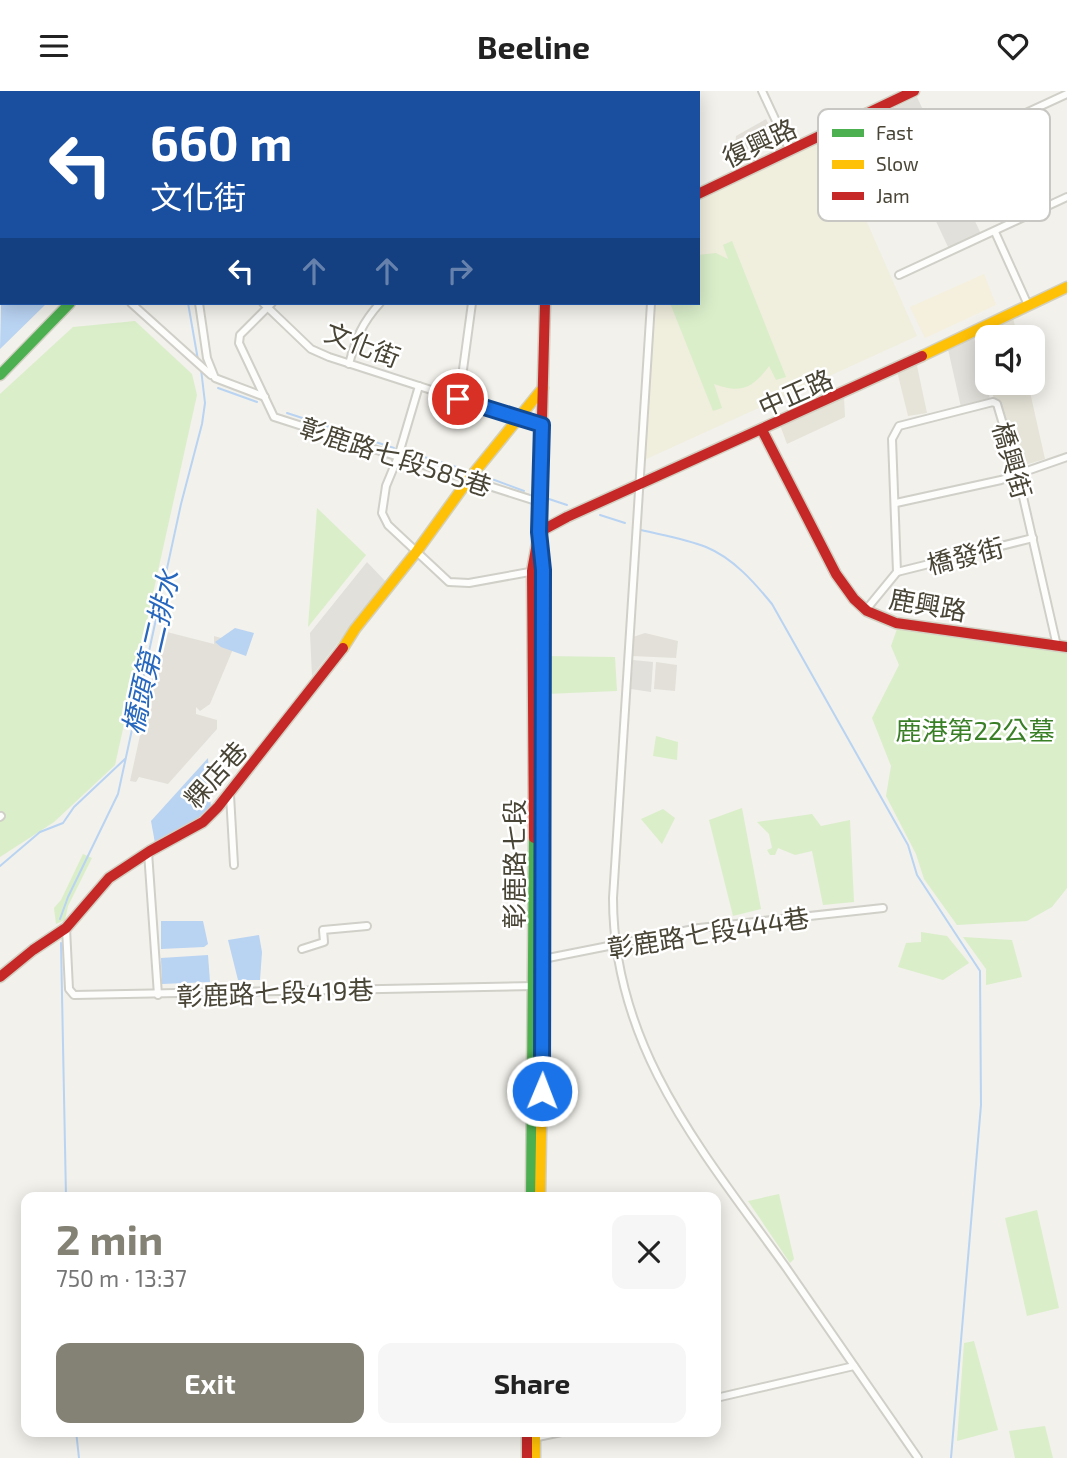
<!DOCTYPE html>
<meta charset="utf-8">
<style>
body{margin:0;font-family:"Exo 2","Noto Sans TC",sans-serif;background:#f6f6f6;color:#222;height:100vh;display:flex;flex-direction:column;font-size:26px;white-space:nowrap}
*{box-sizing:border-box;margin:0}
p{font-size:23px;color:#767676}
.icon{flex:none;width:38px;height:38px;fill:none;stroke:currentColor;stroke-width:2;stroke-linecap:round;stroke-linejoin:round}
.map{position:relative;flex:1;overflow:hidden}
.details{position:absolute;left:21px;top:1101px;width:700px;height:245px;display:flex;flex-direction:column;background:#fff;border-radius:14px;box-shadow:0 4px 18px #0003}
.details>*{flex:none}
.hud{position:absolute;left:0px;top:0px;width:700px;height:214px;box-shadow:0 4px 18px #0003;background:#1a4fa0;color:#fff;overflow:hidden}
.controls{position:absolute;left:975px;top:234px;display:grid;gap:14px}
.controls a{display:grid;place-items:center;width:70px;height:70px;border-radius:14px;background:#fff;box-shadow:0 4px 18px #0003;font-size:35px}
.pin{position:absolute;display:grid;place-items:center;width:60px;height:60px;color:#fff;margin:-30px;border:4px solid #fff;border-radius:50%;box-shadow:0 2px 7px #0007}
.me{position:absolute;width:77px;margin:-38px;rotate:1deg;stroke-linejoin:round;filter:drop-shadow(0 0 5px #0008)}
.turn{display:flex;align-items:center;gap:24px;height:147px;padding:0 35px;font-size:32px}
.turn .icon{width:91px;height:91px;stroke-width:2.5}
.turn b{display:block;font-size:49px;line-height:60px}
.lanes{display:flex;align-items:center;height:66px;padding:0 35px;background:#0003;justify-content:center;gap:35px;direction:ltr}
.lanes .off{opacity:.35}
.round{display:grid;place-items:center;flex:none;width:74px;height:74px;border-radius:14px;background:#f6f6f6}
.overview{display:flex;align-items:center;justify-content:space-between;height:119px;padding:0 35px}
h1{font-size:42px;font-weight:700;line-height:52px;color:#848175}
.action{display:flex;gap:14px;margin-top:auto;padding:14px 35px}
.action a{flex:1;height:80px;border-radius:14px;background:#848175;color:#fff;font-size:28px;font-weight:700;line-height:80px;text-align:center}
.action a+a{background:#f6f6f6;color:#222}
header{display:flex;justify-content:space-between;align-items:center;height:91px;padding:0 35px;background:#fff;font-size:32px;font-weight:700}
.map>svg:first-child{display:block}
.residential{fill:#e6e4d8}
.commercial{fill:#f5efdd}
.industrial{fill:#e2e0d9}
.education{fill:#f0eedd}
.green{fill:#daeeca}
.parking{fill:#e1e0da}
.water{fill:#b9d3f2}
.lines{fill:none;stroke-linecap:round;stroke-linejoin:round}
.stream{stroke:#b9d3f2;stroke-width:2}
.street-casing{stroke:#d0cfc8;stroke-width:10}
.fast-casing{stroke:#d2d0c2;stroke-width:13}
.slow-casing{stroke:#d2d0c2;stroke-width:13}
.jam-casing{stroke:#d2d0c2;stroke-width:13}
.street{stroke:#fdfdfc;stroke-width:6}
.fast{stroke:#4caf50;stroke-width:10}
.slow{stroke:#ffc107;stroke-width:10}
.jam{stroke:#c62828;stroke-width:10}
.route-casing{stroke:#114b97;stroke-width:18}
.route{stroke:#1a73e8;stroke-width:12}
.labels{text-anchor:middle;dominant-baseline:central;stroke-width:5;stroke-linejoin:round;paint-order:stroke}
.street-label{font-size:26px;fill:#494536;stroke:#fff}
.park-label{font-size:26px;fill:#397f25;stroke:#fff}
.water-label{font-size:28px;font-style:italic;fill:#2767bd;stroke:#fff}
.key{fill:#fff;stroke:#c8c7c3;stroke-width:2}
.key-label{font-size:19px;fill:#494536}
</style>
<header><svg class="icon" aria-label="menu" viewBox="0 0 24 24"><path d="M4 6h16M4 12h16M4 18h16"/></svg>Beeline<svg class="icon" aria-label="heart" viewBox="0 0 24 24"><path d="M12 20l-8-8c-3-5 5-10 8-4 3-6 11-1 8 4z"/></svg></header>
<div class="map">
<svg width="1067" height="1367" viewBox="0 0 1067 1367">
<rect width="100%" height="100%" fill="#f2f1eb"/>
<g class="residential">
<path d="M1012 223 1018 247H987V281L977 241Z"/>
<path d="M916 270 927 322 908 325 897 280Z"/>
<path d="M990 292H1028L1045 368 1018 376 998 309H994Z"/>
<path d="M844 306 845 326 787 353 780 334Z"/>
</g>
<path class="commercial" d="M984 183 996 214 925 247 910 216Z"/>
<g class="industrial">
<path d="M766 28 776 48 734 68 736 45Z"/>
<path d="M163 540 214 553V545L236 551 210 613 200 620 196 616V623L217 629V638L168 693 139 686 136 691 130 690Z"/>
<path d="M645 542 678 550 676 567 632 565 633 546Z"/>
<path d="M656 571 677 574 675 600 654 598Z"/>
</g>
<path class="education" d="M829 45 917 245 644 369 655 212H698V110Z"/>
<g class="green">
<path d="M732 150 786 286 776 289 769 275C753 297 741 303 714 293L722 317 713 320 670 212H698V164L716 162 728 168 723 154Z"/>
<path d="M135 230 192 283 197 304 115 674 54 731 0 766V303L73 236Z"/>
<path d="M317 417 366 464 308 536Z"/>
<path d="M897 538 981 546 1067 560V797L1052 816 1027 830 957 834 924 788 916 763 886 705 891 675 872 627 899 574 891 555Z"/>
<path d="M545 565 615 566 617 600 546 603Z"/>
<path d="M656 645 678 651 677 669 653 665Z"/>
<path d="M742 717 761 818 733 825 709 729Z"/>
<path d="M663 718 675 727 662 753 641 728Z"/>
<path d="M812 723 821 735 850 729 854 811 823 814 812 760 795 764 778 757 775 764H770L767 759 772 757 769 743 757 731Z"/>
<path d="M83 763 92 767 68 815 65 829 56 833 54 817 61 809Z"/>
<path d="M921 841 947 845 969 872 943 889 898 876 906 852 921 851Z"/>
<path d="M963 846 1012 849 1022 886 986 894V878Z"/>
<path d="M779 1103 794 1168 790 1172 748 1110Z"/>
<path d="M1037 1119 1059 1217 1027 1225 1005 1127Z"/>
<path d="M974 1250 998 1339 957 1350 964 1252Z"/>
<path d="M1045 1335 1053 1367H1015L1009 1340Z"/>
</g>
<g class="parking">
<path d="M917 6 981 143 949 158 885 21Z"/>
<path d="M974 246 990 308 961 316 948 258Z"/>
<path d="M367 471 386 491 312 585 310 542Z"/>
<path d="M633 569 653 571 651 601 631 598Z"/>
</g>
<g class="water">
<path d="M2 176V212H47L0 258Z"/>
<path d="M235 537 254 542 246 565 221 556 215 551Z"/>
<path d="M208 667 211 719 200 729 155 752 151 730Z"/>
<path d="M161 830H203L208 853 204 856 161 858Z"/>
<path d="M259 844 262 861 260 889H238L228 849Z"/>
<path d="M208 864 210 891 162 893 161 867Z"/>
</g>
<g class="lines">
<g class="stream">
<path d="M188 212 198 269"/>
<path d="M218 297 257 311"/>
<path d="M287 322 394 357"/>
<path d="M405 360 469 380"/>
<path d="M481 384 524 400"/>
<path d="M549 408 567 414"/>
<path d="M600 424 625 432"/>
<path d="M641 439C662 444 686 448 706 456 733 467 754 491 772 513L908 754 917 784 980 880 981 1014 951 1367"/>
<path d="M0 775 40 741 63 732 74 716 125 668"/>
<path d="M60 828 68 806 118 703 181 413 202 333 205 312 201 278"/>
<path d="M61 852 66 1106"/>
<path d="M76 1340 79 1367"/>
</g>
<defs>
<g id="street">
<path d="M522 0 528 2"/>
<path d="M762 0 790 60"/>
<path d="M459 2 461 0"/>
<path d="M950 57 1067 3"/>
<path d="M995 141 1028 214"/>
<path d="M899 184 1067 106"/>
<path d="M131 212 211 284"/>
<path d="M199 212 207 267 215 287 265 306"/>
<path d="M263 212 311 258 329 266 518 327"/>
<path d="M272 212 240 244 239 252 274 326 539 411"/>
<path d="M651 212 613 807C613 957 703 1061 785 1175 830 1239 874 1303 918 1367"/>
<path d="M349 273C356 247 362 232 380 212"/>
<path d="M419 295 398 366 386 395 382 422 388 434 449 491 469 492 535 480"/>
<path d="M459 308 472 212"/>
<path d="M896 412 1001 389 1067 366"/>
<path d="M897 481 1033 447"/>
<path d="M865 520 897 481 892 348 899 335 993 311 997 313 1018 384 1057 555"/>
<path d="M230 704 234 774"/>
<path d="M0 726 1 725"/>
<path d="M148 761 158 904"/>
<path d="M66 837 69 898 74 904 535 895"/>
<path d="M302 858 324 851 323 839 367 835"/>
<path d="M543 868 699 837 883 817"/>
<path d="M716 1307 854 1275"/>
<path d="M533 1347 566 1340"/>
</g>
<g id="fast">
<path d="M172 0V2"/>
<path d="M0 2 3 0"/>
<path d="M582 2 583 0"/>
<path d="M0 162 2 161"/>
<path d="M0 284 70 212"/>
<path d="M531 1106 534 747"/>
</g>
<g id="slow">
<path d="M285 0V2"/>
<path d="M922 265 1067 196"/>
<path d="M518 327 542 334"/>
<path d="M343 557 355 538 417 460 469 388 543 297"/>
<path d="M540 1106 543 928"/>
<path d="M535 1340V1367"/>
</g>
<g id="jam">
<path d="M86 0V2"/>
<path d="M698 103 914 0"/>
<path d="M762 339 836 483 854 508 867 520 896 532 1067 556"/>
<path d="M539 441 567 426 922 265"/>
<path d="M540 452 543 479V928"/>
<path d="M534 747 532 480 539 441 545 212"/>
<path d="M0 886 33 859 66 837 109 787 150 760 203 731 218 716 343 557"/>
<path d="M527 1340V1367"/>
</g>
</defs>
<use href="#street" class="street-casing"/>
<use href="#fast" class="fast-casing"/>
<use href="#slow" class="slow-casing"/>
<use href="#jam" class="jam-casing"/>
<use href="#street" class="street"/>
<use href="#fast" class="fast"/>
<use href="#slow" class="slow"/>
<use href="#jam" class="jam"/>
</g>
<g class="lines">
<defs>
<path id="route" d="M458 308 542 334 539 441 543 479 542 1000"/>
</defs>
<use href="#route" class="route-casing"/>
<use href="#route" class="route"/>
</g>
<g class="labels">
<g class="street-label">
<text transform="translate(759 51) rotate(-25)">復興路</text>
<text transform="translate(363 253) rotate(21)">文化街</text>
<text transform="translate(795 301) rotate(-24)">中正路</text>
<text transform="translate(396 365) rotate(18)">彰鹿路七段585巷</text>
<text transform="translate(1013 369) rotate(74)">橋興街</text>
<text transform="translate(965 464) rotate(-14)">橋發街</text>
<text transform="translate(928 513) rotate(10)">鹿興路</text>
<text transform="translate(215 683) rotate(-48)">粿店巷</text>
<text transform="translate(513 773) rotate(-90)">彰鹿路七段</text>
<text transform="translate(708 841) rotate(-9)">彰鹿路七段444巷</text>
<text transform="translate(275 901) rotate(-2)">彰鹿路七段419巷</text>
</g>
<g class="park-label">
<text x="975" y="638">鹿港第22公墓</text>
</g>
<g class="water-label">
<text transform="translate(150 561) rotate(-77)">橋頭第二排水</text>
</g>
</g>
<rect x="818" y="18" width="232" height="112" rx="10" class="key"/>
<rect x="832" y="38" width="32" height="8" fill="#4caf50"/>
<rect x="832" y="69" width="32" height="9" fill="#ffc107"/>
<rect x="832" y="101" width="32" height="8" fill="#c62828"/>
<g class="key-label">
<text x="876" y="49">Fast</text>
<text x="876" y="80">Slow</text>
<text x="876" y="112">Jam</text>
</g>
</svg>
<div class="controls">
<a><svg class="icon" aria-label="sound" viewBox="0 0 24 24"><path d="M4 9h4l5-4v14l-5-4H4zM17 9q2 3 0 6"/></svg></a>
</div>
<div class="pin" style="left:458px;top:308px;background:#d93025"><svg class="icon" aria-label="arrive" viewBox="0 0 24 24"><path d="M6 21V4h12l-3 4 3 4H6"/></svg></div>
<svg class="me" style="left:542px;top:1000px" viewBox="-20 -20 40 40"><circle r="17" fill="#1a73e8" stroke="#fff" stroke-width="3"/><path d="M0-11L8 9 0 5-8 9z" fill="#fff"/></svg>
<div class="hud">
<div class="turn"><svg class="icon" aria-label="left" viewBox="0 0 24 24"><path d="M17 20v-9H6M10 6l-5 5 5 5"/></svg><div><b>660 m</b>文化街</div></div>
<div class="lanes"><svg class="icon" aria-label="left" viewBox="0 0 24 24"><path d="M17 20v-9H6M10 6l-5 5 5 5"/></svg><svg class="icon off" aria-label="ahead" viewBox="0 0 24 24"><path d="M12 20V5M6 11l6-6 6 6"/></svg><svg class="icon off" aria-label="ahead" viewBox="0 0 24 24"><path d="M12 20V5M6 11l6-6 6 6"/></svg><svg class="icon off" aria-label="right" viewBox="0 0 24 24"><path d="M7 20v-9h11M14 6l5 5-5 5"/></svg></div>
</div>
<section class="details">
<div class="overview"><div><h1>2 min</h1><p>750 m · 13:37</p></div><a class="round"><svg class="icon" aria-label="close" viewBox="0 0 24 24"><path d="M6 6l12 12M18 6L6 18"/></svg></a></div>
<div class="action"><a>Exit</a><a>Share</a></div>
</section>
</div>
